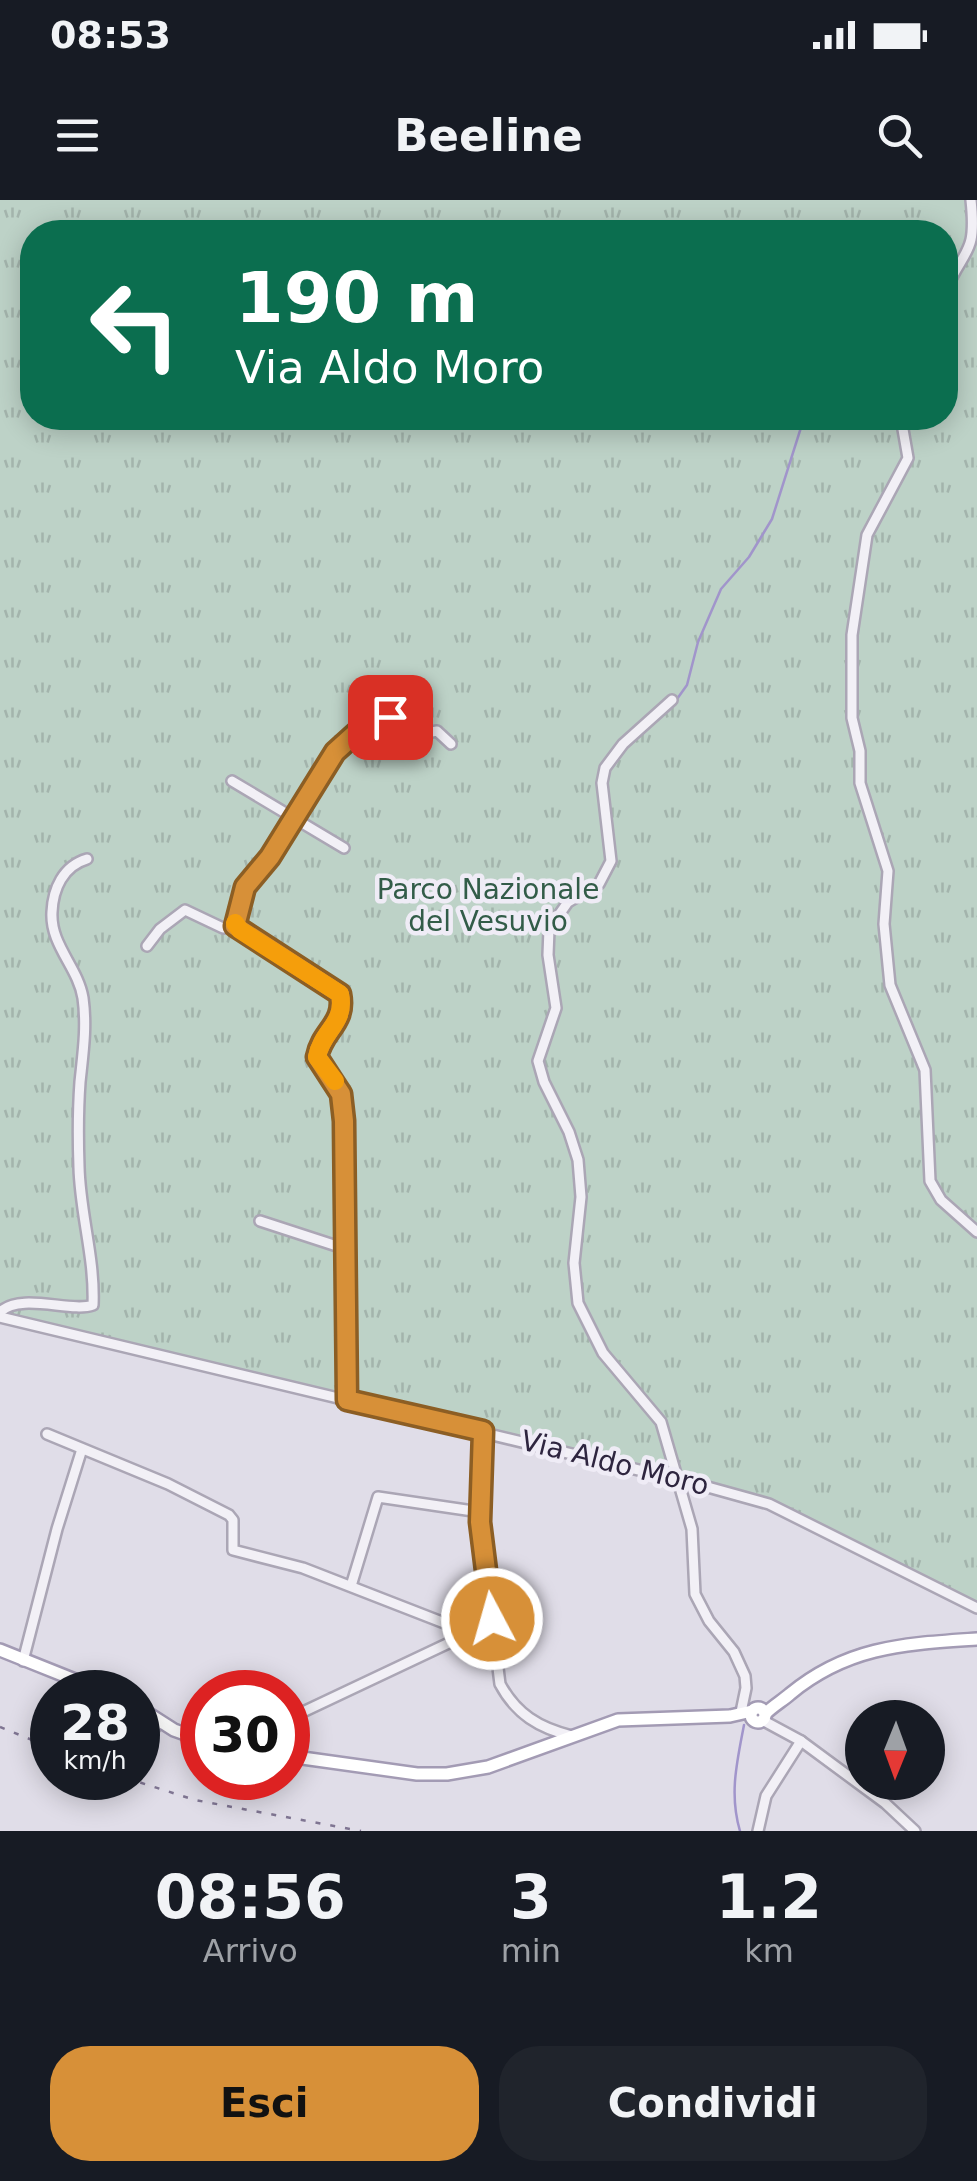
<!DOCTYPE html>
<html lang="it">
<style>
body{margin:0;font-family:"DejaVu Sans",sans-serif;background:#20242c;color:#f1f3f6;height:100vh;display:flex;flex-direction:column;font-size:38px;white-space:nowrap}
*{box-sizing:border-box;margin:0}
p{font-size:32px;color:#9ea1a6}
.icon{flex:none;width:55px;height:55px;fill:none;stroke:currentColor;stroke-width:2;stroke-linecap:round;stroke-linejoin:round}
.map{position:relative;height:1631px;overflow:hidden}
.sheet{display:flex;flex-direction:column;background:#171b24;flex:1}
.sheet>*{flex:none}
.top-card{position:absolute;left:20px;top:20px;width:938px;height:210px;border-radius:40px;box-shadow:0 5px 25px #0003;background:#0b6e4f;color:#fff;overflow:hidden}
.needle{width:65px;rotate:181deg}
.fabs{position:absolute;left:845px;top:1500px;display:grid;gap:20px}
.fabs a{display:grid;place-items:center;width:100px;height:100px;border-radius:50%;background:#171b24;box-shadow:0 5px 25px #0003;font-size:50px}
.speed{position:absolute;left:30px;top:1470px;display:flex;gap:20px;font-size:50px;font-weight:700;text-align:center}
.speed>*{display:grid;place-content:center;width:130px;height:130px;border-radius:50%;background:#171b24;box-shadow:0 5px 25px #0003;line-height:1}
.speed small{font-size:25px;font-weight:400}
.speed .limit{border:15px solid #d22;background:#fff;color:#111}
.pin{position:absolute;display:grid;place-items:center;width:85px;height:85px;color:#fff;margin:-42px;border-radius:20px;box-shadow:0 5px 15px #0006}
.me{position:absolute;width:110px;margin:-55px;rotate:354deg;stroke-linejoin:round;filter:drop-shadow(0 0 8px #0008)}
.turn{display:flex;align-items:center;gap:35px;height:210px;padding:0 50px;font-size:45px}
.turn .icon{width:130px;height:130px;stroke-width:2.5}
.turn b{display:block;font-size:70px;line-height:85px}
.eta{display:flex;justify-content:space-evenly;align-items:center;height:170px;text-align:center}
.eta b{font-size:60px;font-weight:700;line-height:70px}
.button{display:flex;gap:20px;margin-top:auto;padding:20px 50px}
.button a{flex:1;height:115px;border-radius:40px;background:#d79038;color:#111;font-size:40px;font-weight:700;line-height:115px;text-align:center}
.button a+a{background:#20242c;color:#f1f3f6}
.status{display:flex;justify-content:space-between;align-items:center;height:70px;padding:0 50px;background:#171b24;direction:ltr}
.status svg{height:28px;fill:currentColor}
header{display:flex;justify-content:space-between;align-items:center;height:130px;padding:0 50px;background:#171b24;font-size:45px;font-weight:700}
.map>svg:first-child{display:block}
.park{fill:url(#park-tufts);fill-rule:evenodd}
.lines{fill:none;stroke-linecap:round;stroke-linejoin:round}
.stream{stroke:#a195cb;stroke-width:2.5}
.minor-casing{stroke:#aba6b5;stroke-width:14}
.major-casing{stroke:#a39bb4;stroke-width:16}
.minor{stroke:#f2f0f6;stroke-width:9}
.major{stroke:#fff;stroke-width:11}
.rail{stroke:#7f7592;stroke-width:2.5;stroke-dasharray:5 10;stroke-linecap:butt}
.minor-bridge-casing{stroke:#aba6b5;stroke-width:14;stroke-linecap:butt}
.minor-bridge{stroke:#f2f0f6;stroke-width:9}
.route-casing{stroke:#8c5e24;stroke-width:25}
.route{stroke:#d79038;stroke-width:18}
.slow{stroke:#f59e0b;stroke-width:18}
.labels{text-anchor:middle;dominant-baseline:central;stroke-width:9;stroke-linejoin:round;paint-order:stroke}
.park-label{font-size:28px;fill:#325c48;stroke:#efecf6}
.street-label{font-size:28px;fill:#2e253f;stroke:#efecf6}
</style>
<div class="status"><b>08:53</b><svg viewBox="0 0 49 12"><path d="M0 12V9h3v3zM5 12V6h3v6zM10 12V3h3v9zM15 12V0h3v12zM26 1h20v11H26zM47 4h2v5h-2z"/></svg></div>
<header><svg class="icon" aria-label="menu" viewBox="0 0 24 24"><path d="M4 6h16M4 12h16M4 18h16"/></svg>Beeline<svg class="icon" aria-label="search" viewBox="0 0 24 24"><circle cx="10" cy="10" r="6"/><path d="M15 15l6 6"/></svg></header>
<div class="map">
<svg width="977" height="1631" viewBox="0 0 977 1631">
<defs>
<pattern id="park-tufts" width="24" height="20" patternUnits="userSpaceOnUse" patternTransform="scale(2.5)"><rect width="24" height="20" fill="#bdd2c7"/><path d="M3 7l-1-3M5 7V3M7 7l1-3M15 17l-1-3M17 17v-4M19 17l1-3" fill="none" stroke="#a3b4ac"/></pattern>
</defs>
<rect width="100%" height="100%" fill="#e0dde8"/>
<path class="park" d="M0 0H977V1411L771 1308 710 1289 0 1118ZM32 32H945V218H32Z"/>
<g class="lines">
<g class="stream">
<path d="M677 499 687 485 698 442 721 389 749 357 772 319 804 218"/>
<path d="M748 1505 749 1496"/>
<path d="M740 1631C729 1594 737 1562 744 1525"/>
</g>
<defs>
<g id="minor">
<path d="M945 92C964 47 977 56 971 0"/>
<path d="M901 218 908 258 867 335 852 435V518L860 551V583L888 671 884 724 890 785 925 870 930 981 941 1000 977 1032"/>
<path d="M672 500 623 544 605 568 602 583 611 661 599 684 568 702 549 729 548 755 556 808 538 861 544 882 569 932 578 960 581 997 574 1063 578 1103 603 1153 661 1222 692 1329 695 1394 709 1421 734 1452 745 1476 746 1488 741 1512"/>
<path d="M232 581 344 648"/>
<path d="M235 726 245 687 270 657 335 552 376 515 400 522 416 535 437 531 451 544"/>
<path d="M147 746 160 729 185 710 223 728 235 726 340 794C346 824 321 830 317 857L341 895 344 921 347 1200"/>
<path d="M260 1021 346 1049"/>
<path d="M0 1112C21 1092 71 1113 93 1105 95 1058 80 1013 79 967 78 939 78 910 80 882 83 853 87 827 83 798 78 767 50 745 52 712 53 689 63 666 87 659"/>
<path d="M0 1117 672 1278"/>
<path d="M483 1231 480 1323 500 1484C516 1514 539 1528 572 1536"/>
<path d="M47 1234 168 1284 229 1315 233 1320V1350L303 1368 470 1433 493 1434"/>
<path d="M686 1281 769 1304 977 1408"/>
<path d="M351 1386 378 1297 480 1312"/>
<path d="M23 1461 57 1329 82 1249"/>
<path d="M288 1519 470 1433"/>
<path d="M762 1520 801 1541 885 1603 915 1631"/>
<path d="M138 1533H151L160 1521"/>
<path d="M758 1631 766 1596 801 1541"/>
</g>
<g id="major">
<path d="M0 1450 105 1492"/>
<path d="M138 1507 174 1530 202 1540"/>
<circle cx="758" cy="1515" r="7"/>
<path d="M765 1514C773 1506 782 1501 790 1494 848 1446 905 1444 977 1439"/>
<path d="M288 1556 417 1574H447L488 1567 618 1520 730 1516 752 1511"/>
</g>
</defs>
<use href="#minor" class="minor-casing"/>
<use href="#major" class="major-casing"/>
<use href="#minor" class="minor"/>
<use href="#major" class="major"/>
<g class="rail">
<path d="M0 1527 52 1548"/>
<path d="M126 1578 195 1600 361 1631"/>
</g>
<defs>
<path id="minor-bridge" d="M672 1278 686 1281"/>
</defs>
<use href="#minor-bridge" class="minor-bridge-casing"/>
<use href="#minor-bridge" class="minor-bridge"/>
</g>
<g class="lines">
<defs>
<path id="route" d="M390 517 376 515 335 552 270 657 245 687 235 726 340 794C346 824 322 830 317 857L341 894 344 921 347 1200 483 1231 480 1322 492 1419"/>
</defs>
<use href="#route" class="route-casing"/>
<use href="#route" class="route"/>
<path class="slow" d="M235 723 240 730 340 794C346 824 322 830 317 857L335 881"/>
</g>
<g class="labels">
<g class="park-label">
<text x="488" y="689">Parco Nazionale<tspan x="488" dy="32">del Vesuvio</tspan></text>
</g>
<g class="street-label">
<text transform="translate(615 1263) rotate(14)">Via Aldo Moro</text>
</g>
</g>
</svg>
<div class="fabs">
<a><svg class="needle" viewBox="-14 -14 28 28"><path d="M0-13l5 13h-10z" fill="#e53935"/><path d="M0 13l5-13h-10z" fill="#9ea1a6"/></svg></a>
</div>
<div class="speed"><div>28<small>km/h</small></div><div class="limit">30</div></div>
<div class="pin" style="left:390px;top:517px;background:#d93025"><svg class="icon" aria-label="arrive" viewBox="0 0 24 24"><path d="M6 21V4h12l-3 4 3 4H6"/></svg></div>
<svg class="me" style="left:492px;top:1419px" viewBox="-20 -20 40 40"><circle r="17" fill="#d79038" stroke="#fff" stroke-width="3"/><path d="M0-11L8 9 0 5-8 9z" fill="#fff"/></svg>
<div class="top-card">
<div class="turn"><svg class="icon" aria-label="left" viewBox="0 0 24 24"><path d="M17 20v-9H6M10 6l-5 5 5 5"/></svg><div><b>190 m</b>Via Aldo Moro</div></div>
</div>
</div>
<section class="sheet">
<div class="eta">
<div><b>08:56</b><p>Arrivo</p></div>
<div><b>3</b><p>min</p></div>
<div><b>1.2</b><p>km</p></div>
</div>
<div class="button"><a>Esci</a><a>Condividi</a></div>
</section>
